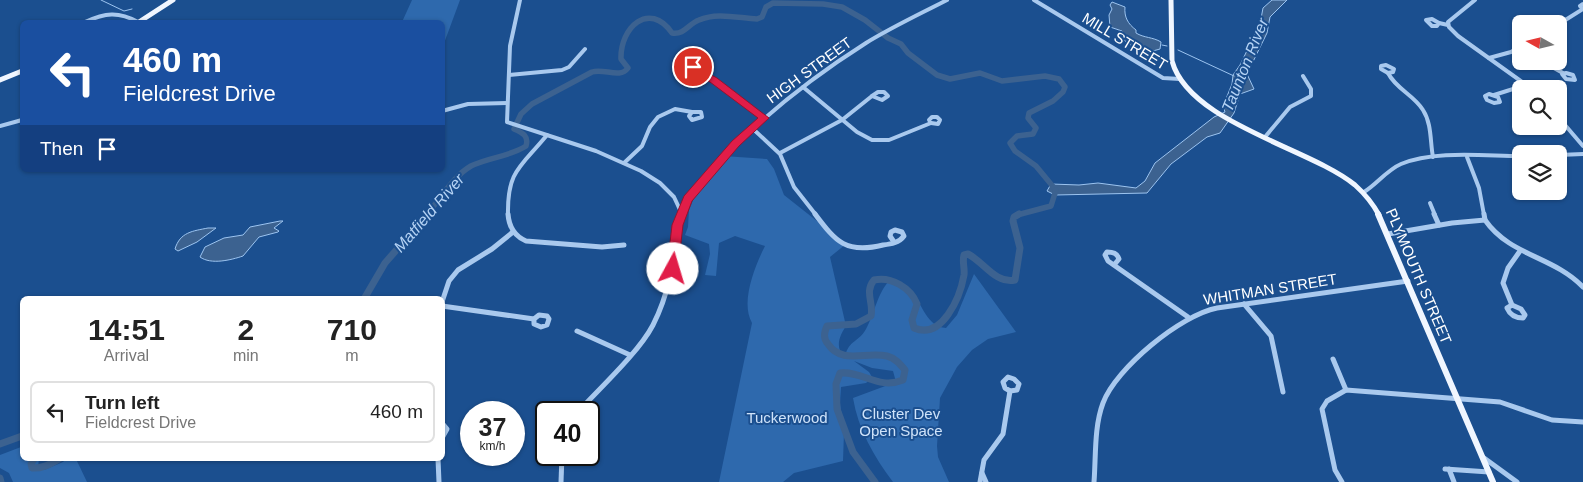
<!DOCTYPE html>
<style>
body{margin:0;font-family:Helvetica,sans-serif;background:#f2f2f2;color:#222;height:100vh;display:flex;flex-direction:column;font-size:19px;white-space:nowrap}
*{box-sizing:border-box;margin:0}
p{font-size:16px;color:#767676}
.icon{flex:none;width:28px;height:28px;fill:none;stroke:currentColor;stroke-width:2;stroke-linecap:round;stroke-linejoin:round}
.map{position:relative;flex:1;overflow:hidden}
.side{position:absolute;left:20px;top:296px;width:425px;height:165px;display:flex;flex-direction:column;background:#fff;border-radius:8px;box-shadow:0 1px 4px #0004}
.side>*{flex:none}
.guide{position:absolute;left:20px;top:20px;width:425px;height:152px;border-radius:8px;box-shadow:0 1px 4px #0004;background:#1a4fa0;color:#fff;overflow:hidden}
.needle{width:32px;rotate:278deg}
.controls{position:absolute;left:1512px;top:15px;display:grid;gap:10px}
.controls a{display:grid;place-items:center;width:55px;height:55px;border-radius:8px;background:#fff;box-shadow:0 1px 4px #0004;font-size:25px}
.speed{position:absolute;left:460px;top:401px;display:flex;gap:10px;font-size:25px;font-weight:700;text-align:center}
.speed>*{display:grid;place-content:center;width:65px;height:65px;border-radius:50%;background:#fff;box-shadow:0 1px 4px #0004;line-height:1}
.speed small{font-size:12px;font-weight:400}
.speed .limit{border:2px solid #111;border-radius:8px;background:#fff;color:#111}
.pin{position:absolute;display:grid;place-items:center;width:42px;height:42px;color:#fff;margin:-21px;border:2px solid #fff;border-radius:50%;box-shadow:0 1px 5px #0007}
.me{position:absolute;width:55px;margin:-28px;rotate:6deg;stroke-linejoin:round;filter:drop-shadow(0 0 4px #0008)}
.turn{display:flex;align-items:center;gap:18px;height:105px;padding:0 20px;font-size:22px}
.turn .icon{width:65px;height:65px;stroke-width:2.5}
.turn b{display:block;font-size:35px;line-height:42px}
.then{display:flex;align-items:center;height:48px;padding:0 20px;background:#0003;gap:10px;font-size:19px}
.eta{display:flex;justify-content:space-evenly;align-items:center;height:85px;text-align:center}
.eta b{font-size:30px;font-weight:800;line-height:35px}
ul{padding:0;list-style:none}
li{display:flex;align-items:center;gap:15px;height:62px;margin:0 10px 8px;padding:0 10px;border:2px solid #e0e0e0;border-radius:8px}
li div{flex:1}
li b{display:block;font-size:19px}
li em{font-style:normal}
.map>svg:first-child{display:block}
.green{fill:#2e69ad}
.water{fill:#3c6290;stroke:#9cc4f0}
.lines{fill:none;stroke-linecap:round;stroke-linejoin:round}
.stream{stroke:#9cc4f0;stroke-width:1}
.river-far1{stroke:#3c6290;stroke-width:5.5}
.river{stroke:#3c6290;stroke-width:7}
.minor-far1{stroke:#a9c9ee;stroke-width:4}
.minor{stroke:#a9c9ee;stroke-width:5}
.major-far1{stroke:#f0f6ff;stroke-width:5}
.major{stroke:#f0f6ff;stroke-width:6}
.route{fill:#e11d48;stroke:#92132f}
.labels{text-anchor:middle;dominant-baseline:central;stroke-width:4;stroke-linejoin:round;paint-order:stroke}
.street-label{font-size:15px;fill:#fff;stroke:#1b4f8f}
.park-label{font-size:15px;fill:#cfe3fa;stroke:#1b4f8f}
.water-label{font-size:16px;font-style:italic;fill:#b5d3f5;stroke:#1b4f8f}
</style>
<div class="map">
<svg width="1583" height="482" viewBox="0 0 1583 482">
<rect width="100%" height="100%" fill="#1b4f8f"/>
<g class="green">
<path d="M412 0H460L443 46 442 22H402Z"/>
<path d="M723 156 767 159 774 169 784 195 846 244 830 257 846 326C840 335 834 348 845 356 849 340 859 342 866 329 875 313 877 293 890 280 898 282 906 284 912 291 922 304 927 327 946 328L957 315 974 274 1016 332 988 339 972 350 957 367 940 398 937 446 938 457 949 482H893C874 457 858 429 853 398L896 382 893 371 872 368 854 361 869 372 872 377 866 383 841 387 840 403 844 432 843 461 794 473 783 482H719L752 323C740 302 755 266 765 246L735 236 719 243 716 276 705 275 710 254 709 244 685 235 688 227 689 210 694 198Z"/>
<path d="M21 447 22 459H39L38 467 44 470 63 462 66 459H76L87 482H13L9 473 0 468V455Z"/>
</g>
<g class="water">
<path d="M1272 0H1287L1270 17 1267 33 1247 74 1254 89 1240 94 1234 113 1220 133 1207 137 1171 164 1147 193 1055 195 1047 191 1051 184 1079 185 1098 183 1136 188 1145 181 1155 163 1214 117 1225 112 1223 106 1232 84 1233 75 1240 65 1260 24 1263 8Z"/>
<path d="M1112 2 1125 7C1124 17 1128 24 1136 30V33C1144 38 1153 37 1161 42L1160 49 1149 52C1139 48 1119 44 1122 31L1110 27 1109 15 1112 9 1110 5Z"/>
<path d="M280 221H283L274 228 279 231 278 232 259 237 243 256C231 260 211 265 200 257L205 247 224 238 243 235 250 227Z"/>
<path d="M208 228H216L197 242 178 251 175 249C180 232 193 231 208 228Z"/>
</g>
<g class="lines">
<g class="stream">
<path d="M101 0 124 11 132 9"/>
<path d="M1162 45 1167 46"/>
<path d="M1178 50 1234 76"/>
</g>
<g class="river-far1">
<path d="M426 215C441 199 452 177 471 166 489 157 509 157 526 146 529 136 523 133 514 129L521 114 532 104 592 72C604 68 620 79 628 68L621 59C620 28 649 0 672 33 685 35 688 24 699 20 717 12 738 18 757 19L762 17 766 7 773 3 823 4 842 7 865 20 888 38 901 44 908 53 937 75 950 79 980 73 1002 81 1045 76 1059 79 1065 87 1063 92 1053 101 1029 113 1028 118 1036 128 1033 134 1017 136 1010 143 1015 151 1036 166 1055 189"/>
<path d="M1017 215 1051 206 1056 190"/>
</g>
<g class="river">
<path d="M364 299 385 263 428 214"/>
<path d="M0 444 22 436"/>
<path d="M34 459 31 464 32 468C42 469 50 464 59 459"/>
<path d="M0 478 1 482"/>
<path d="M875 482 853 452 837 409 836 384 840 373C864 371 878 390 903 380L905 370C900 364 895 358 887 356 866 351 842 365 828 344 823 338 824 333 827 326L856 324 871 316C874 303 864 292 874 280 891 276 911 288 917 304L912 320 914 328C942 340 960 298 964 275 965 268 962 262 964 255L968 254C984 262 995 284 1015 280L1020 248 1013 221 1014 217 1019 214"/>
</g>
<g class="minor-far1">
<path d="M520 0 510 46 507 122 596 151 641 171 660 183 674 197 681 212"/>
<path d="M1034 0 1163 78 1180 79"/>
<path d="M1475 0 1448 22 1449 27 1458 36 1532 89"/>
<path d="M1583 4 1580 6 1583 9"/>
<path d="M1432 19 1439 23 1437 26H1432L1426 20Z"/>
<path d="M85 22C105 13 118 11 138 22"/>
<path d="M1439 23 1448 25"/>
<path d="M1559 24 1583 9"/>
<path d="M1489 58 1511 52 1521 46"/>
<path d="M1541 61 1563 73"/>
<path d="M1386 65 1394 69 1393 72 1388 73 1381 69V66Z"/>
<path d="M693 67 699 68V73L692 74 688 70Z"/>
<path d="M699 73 713 80 764 118"/>
<path d="M1388 73C1396 89 1414 95 1423 110 1432 124 1430 142 1433 157"/>
<path d="M1566 73 1573 75 1575 80 1566 79 1562 74Z"/>
<path d="M509 75 562 70 569 67 585 49"/>
<path d="M803 87 857 132 872 140H889L931 123"/>
<path d="M878 92H884L888 96 882 100 872 96Z"/>
<path d="M1489 94 1498 97 1500 102 1494 103 1487 100 1485 96Z"/>
<path d="M1494 95 1526 85"/>
<path d="M442 111 468 104 507 103"/>
<path d="M692 112H701L702 117 692 120 689 116Z"/>
<path d="M932 117H937L940 120 938 124 931 123 929 120Z"/>
<path d="M1559 118 1583 146"/>
<path d="M0 126 22 120"/>
<path d="M752 128 780 154 794 187 816 215"/>
<path d="M1265 137 1290 107 1311 96V89L1303 76"/>
<path d="M780 153 842 120 872 96"/>
<path d="M1559 155 1583 154"/>
<path d="M1467 157 1479 188 1484 215"/>
<path d="M624 163 642 146 650 127 658 117 675 109 692 112"/>
<path d="M1364 192C1377 184 1387 170 1401 164 1434 150 1485 156 1521 156"/>
<path d="M1430 203 1435 215"/>
<path d="M508 215C507 170 521 167 547 135"/>
<path d="M681 215C689 193 705 177 721 160 764 115 814 76 866 43 892 27 920 14 947 0"/>
</g>
<g class="minor">
<path d="M508 214C509 227 514 236 526 241L602 247 624 245"/>
<path d="M815 214C836 242 846 254 883 245 891 244 899 243 904 236L902 232 895 230 891 232 890 236 894 242"/>
<path d="M1434 214 1439 225"/>
<path d="M1485 220C1510 256 1553 256 1583 287"/>
<path d="M1388 234 1452 223 1485 220 1484 214"/>
<path d="M1114 265 1119 259C1117 253 1113 252 1107 252L1105 255 1108 261 1188 317"/>
<path d="M442 302 449 281 458 270 492 249 513 232"/>
<path d="M1244 304 1271 336 1283 392"/>
<path d="M1512 305 1521 309 1525 315 1523 318C1515 318 1510 315 1507 308Z"/>
<path d="M1512 305 1503 283 1508 268 1520 251"/>
<path d="M442 306 534 319"/>
<path d="M539 315 547 316 549 319 547 325 541 327 534 324V319Z"/>
<path d="M577 331 630 355"/>
<path d="M442 335V342"/>
<path d="M1333 359 1346 390"/>
<path d="M1008 377 1014 379 1019 384 1017 390 1010 391 1005 388 1003 382Z"/>
<path d="M578 412C600 388 639 352 653 325 671 290 675 252 681 214"/>
<path d="M442 423 447 429 442 438"/>
<path d="M1484 458 1517 482"/>
<path d="M438 459 439 482"/>
<path d="M1445 469 1489 472"/>
<path d="M1449 469 1454 482"/>
<path d="M982 473 986 482"/>
<path d="M561 482 562 455"/>
<path d="M980 482 984 460 1003 434 1010 391"/>
<path d="M1094 482C1096 456 1094 427 1103 403 1116 368 1181 315 1217 308L1408 281"/>
<path d="M1342 482 1335 470 1322 409 1327 401 1346 390 1500 402 1552 420 1583 422"/>
</g>
<g class="major-far1">
<path d="M1171 0 1172 61C1189 123 1310 148 1355 185 1365 194 1373 204 1379 215"/>
<path d="M139 22 173 0"/>
<path d="M0 80 22 71"/>
</g>
<path class="major" d="M1378 214 1493 482"/>
</g>
<path class="route" d="M693 63 702 65 704 71 717 78 769 118 739 146 692 201 683 225 678 269 677 273H669L667 269 672 225 684 196 732 141 758 118 710 82 696 75 694 70 688 67Z"/>
<g class="labels">
<g class="street-label">
<text transform="translate(1125 41) rotate(31)">MILL STREET</text>
<text transform="translate(809 70) rotate(-36)">HIGH STREET</text>
<text transform="translate(1419 276) rotate(67)">PLYMOUTH STREET</text>
<text transform="translate(1270 289) rotate(-9)">WHITMAN STREET</text>
</g>
<g class="park-label">
<text x="901" y="413">Cluster Dev<tspan x="901" dy="17">Open Space</tspan></text>
<text x="787" y="417">Tuckerwood</text>
</g>
<g class="water-label">
<text transform="translate(1245 65) rotate(-68)">Taunton River</text>
<text transform="translate(429 213) rotate(-49)">Matfield River</text>
</g>
</g>
</svg>
<div class="controls">
<a><svg class="needle" viewBox="-14 -14 28 28"><path d="M0-13l5 13h-10z" fill="#e53935"/><path d="M0 13l5-13h-10z" fill="#767676"/></svg></a>
<a><svg class="icon" aria-label="search" viewBox="0 0 24 24"><circle cx="10" cy="10" r="6"/><path d="M15 15l6 6"/></svg></a>
<a><svg class="icon" aria-label="layers" viewBox="0 0 24 24"><path d="M12 4l9 5-9 5-9-5zM3 14l9 5 9-5"/></svg></a>
</div>
<div class="speed"><div>37<small>km/h</small></div><div class="limit">40</div></div>
<div class="pin" style="left:693px;top:67px;background:#d93025"><svg class="icon" aria-label="arrive" viewBox="0 0 24 24"><path d="M6 21V4h12l-3 4 3 4H6"/></svg></div>
<svg class="me" style="left:673px;top:269px" viewBox="-20 -20 40 40"><circle r="19" fill="#fff"/><path d="M0-13L10 11 0 6-10 11z" fill="#e11d48"/></svg>
<div class="guide">
<div class="turn"><svg class="icon" aria-label="left" viewBox="0 0 24 24"><path d="M17 20v-9H6M10 6l-5 5 5 5"/></svg><div><b>460 m</b>Fieldcrest Drive</div></div>
<div class="then">Then<svg class="icon" aria-label="arrive" viewBox="0 0 24 24"><path d="M6 21V4h12l-3 4 3 4H6"/></svg></div>
</div>
<section class="side">
<div class="eta">
<div><b>14:51</b><p>Arrival</p></div>
<div><b>2</b><p>min</p></div>
<div><b>710</b><p>m</p></div>
</div>
<ul>
<li><svg class="icon" aria-label="left" viewBox="0 0 24 24"><path d="M17 20v-9H6M10 6l-5 5 5 5"/></svg><div><b>Turn left</b><p>Fieldcrest Drive</p></div><em>460 m</em></li>
</ul>
</section>
</div>
